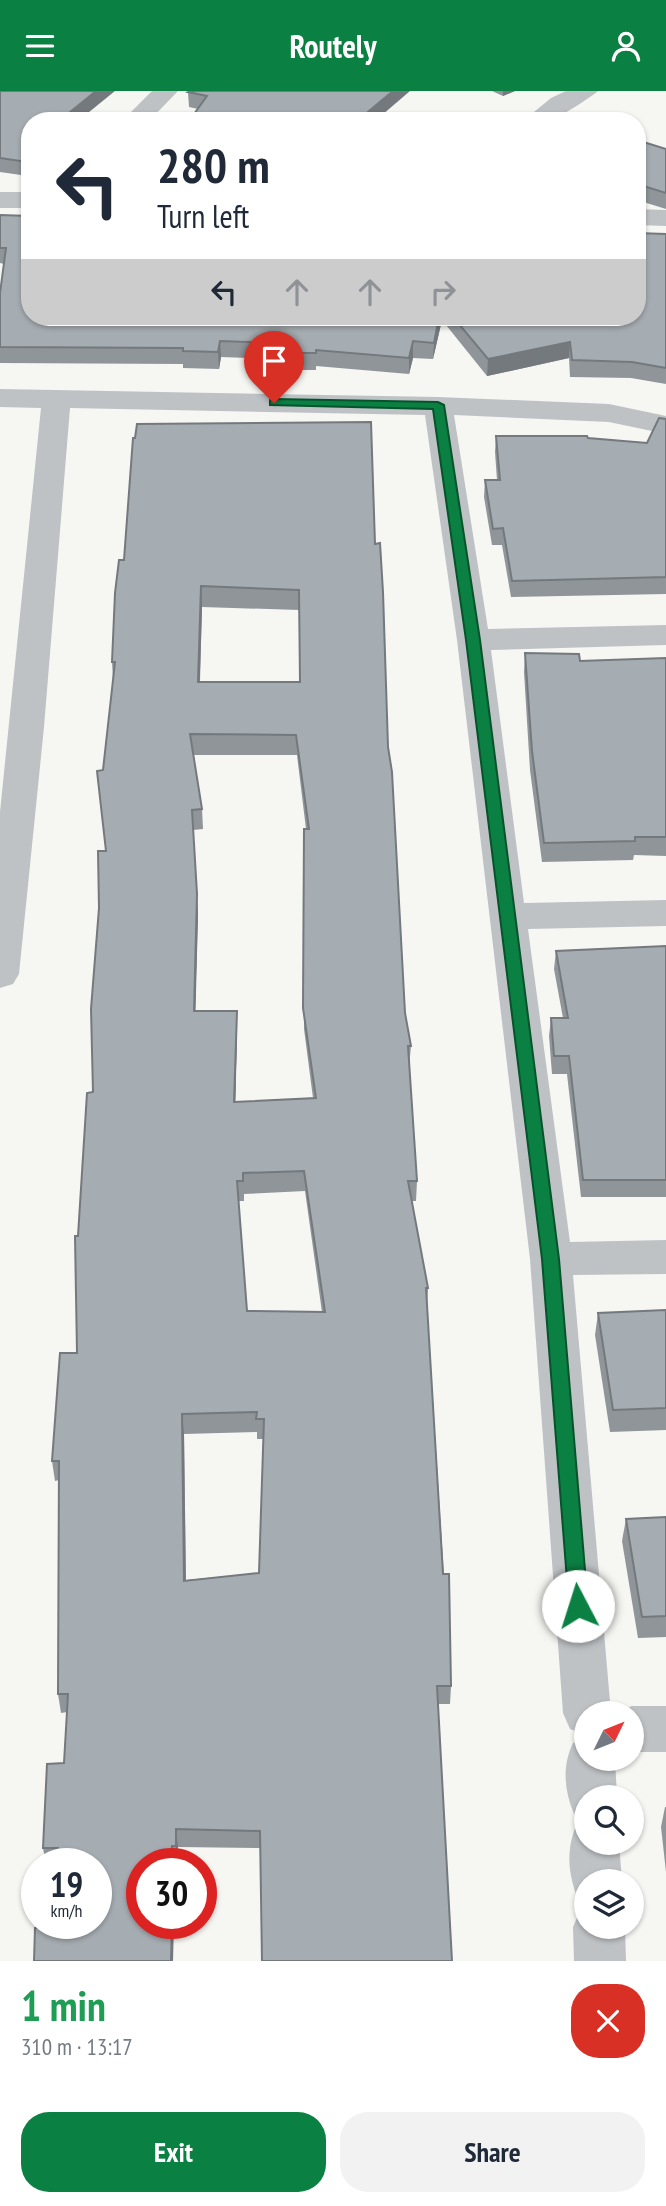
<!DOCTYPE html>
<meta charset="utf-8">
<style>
body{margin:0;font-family:"PT Sans Narrow",sans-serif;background:#f2f2f3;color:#1f2937;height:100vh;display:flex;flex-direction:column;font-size:26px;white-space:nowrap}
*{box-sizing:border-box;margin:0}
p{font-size:23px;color:#747a83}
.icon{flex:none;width:38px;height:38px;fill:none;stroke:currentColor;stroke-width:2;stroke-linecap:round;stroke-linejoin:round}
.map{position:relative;height:1870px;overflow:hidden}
.panel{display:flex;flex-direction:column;background:#fff;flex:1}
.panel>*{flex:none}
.guide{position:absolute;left:21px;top:21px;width:625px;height:214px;border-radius:28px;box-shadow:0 2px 5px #0004;background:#fff;color:#1f2937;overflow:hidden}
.needle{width:46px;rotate:47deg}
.tools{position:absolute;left:574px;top:1610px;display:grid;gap:14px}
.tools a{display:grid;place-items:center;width:70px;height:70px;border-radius:50%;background:#fff;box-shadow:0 2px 5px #0004;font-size:35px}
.speed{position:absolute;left:21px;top:1757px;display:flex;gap:14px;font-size:35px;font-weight:700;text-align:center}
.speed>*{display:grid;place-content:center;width:91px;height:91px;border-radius:50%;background:#fff;box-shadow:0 2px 5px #0004;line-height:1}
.speed small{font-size:18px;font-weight:400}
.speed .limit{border:10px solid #d22;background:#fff;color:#111}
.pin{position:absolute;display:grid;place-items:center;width:60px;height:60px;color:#fff;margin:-72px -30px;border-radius:50% 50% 50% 0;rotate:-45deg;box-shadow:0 0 7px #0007}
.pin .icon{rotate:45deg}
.me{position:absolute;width:77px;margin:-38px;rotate:355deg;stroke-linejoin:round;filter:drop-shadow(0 0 5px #0008)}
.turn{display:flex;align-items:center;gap:24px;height:147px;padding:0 21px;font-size:32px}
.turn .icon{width:91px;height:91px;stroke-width:2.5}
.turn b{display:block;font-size:49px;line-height:60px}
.lanes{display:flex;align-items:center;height:66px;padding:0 21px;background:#0003;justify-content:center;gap:35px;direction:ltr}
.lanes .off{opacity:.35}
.round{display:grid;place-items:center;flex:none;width:74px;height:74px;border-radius:28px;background:#f2f2f3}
.overview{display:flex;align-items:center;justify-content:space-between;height:119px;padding:0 21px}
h1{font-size:42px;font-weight:600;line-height:52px;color:#1e9e55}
.button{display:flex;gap:14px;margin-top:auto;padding:14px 21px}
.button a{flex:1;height:80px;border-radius:28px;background:#0b8043;color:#fff;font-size:28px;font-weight:600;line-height:80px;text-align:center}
.button a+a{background:#f2f2f3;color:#1f2937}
header{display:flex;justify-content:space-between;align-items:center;height:91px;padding:0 21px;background:#0b8043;color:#fff;font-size:32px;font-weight:600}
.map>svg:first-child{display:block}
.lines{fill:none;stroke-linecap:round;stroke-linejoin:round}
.minor{fill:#bec2c5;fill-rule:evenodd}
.wall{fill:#8f9599;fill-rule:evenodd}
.shaded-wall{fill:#74797d}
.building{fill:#a6adb2;stroke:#74797d;stroke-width:2;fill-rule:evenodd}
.route{fill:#0b8043;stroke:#07532c;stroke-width:2}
</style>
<header><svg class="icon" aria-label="menu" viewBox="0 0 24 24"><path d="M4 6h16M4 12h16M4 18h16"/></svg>Routely<svg class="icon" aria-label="person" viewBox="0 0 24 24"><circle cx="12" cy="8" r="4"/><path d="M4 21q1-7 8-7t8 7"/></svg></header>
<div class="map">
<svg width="666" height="1870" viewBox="0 0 666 1870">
<rect width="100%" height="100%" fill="#f6f6f3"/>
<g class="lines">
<g class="minor">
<path d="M152 0H178L149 30H122Z"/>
<path d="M566 0H598C596 3 555 29 551 30 543 32 531 30 523 30L551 7Z"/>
<rect x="0" y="101" width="30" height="16"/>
<path d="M637 118 666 119V135L637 134Z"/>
<path d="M0 298 438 306 609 313 666 325V343L609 331 454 324 488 538 666 534V554L491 559 524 812 666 809V835L528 838 570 1151 666 1149V1183L573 1184 611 1622H586V1644L570 1638 563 1622 530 1168 457 549 425 324 70 317 44 636 19 883 13 893 0 897V721L41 317 0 316Z"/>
<path d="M632 1615H666V1661H632V1622H615Z"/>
<path d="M586 1646V1668H615L617 1706H586V1727L574 1723C564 1699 562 1675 573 1652Z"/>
<path d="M586 1731V1752H619L622 1790H586V1811L578 1808C568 1783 566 1759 576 1735Z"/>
<path d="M586 1816V1836H625L626 1870H574L573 1836 581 1818Z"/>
</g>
</g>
<g class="wall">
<path d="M0 0 30 30 28 85 0 81Z"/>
<path d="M410 0 198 18 189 16 188 1Z"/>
<path d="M492 0H515L503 5Z"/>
<path d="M637 49 666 58V118L637 109Z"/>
<path d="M0 124 30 226H637L666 143V293L631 287 570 286 569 267 487 285 442 229 433 268 413 267 409 283 316 275V279H281V268L221 266 219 278 183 277V273L0 272V202L4 173 0 172Z"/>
<path d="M666 328V503L511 506 502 454H492L484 406 485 389H497L495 361 496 345 588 347 647 352Z"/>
<path d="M375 453 405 922 411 955 409 975 417 1090 416 1110H412L428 1197 427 1216 451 1595 450 1613H438L261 1757 178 1756V1772L142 1773 54 1836 96 1773H46L43 1757 64 1672 67 1621 61 1622 58 1603 59 1389 55 1390 52 1370 77 1262 78 1145 93 1001 106 760 103 679 113 588 112 571 115 502ZM202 516 299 519 300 591H200ZM193 664H297L306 738H304V938L313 1007 235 1011 237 941 195 920 198 824 193 739 203 738 202 718ZM305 1100 322 1221 247 1220 238 1110H244V1103ZM257 1341V1348H263L259 1482 186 1489 184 1343Z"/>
<path d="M525 562 580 570 666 567V765L634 764 633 769 542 771 530 679 524 581Z"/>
<path d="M666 855V1106H581L567 983H552L549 945 551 927H563L554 878 556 860Z"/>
<path d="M666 1219V1339L610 1341 595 1244 598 1222Z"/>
<path d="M666 1426V1546L638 1547 622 1450 626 1428Z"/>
<path d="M665 1716H666V1781L661 1736Z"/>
</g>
<g class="shaded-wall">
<path d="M96 0H115L78 30H59Z"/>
<path d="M393 0H410L375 30H357Z"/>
<path d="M503 0H515L503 5Z"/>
<path d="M30 67V83L28 85 27 71Z"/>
<path d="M439 226H442V229L433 268 434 252Z"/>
<path d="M220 250 221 266 219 278 218 261Z"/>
<path d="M413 250V267L409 283V267Z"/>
<path d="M570 251 569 267 487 285 488 268Z"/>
<path d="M201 495 202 516 199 612 198 591Z"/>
<path d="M197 803 198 824 195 941 194 920Z"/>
<path d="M237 920V941L235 1032 234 1011Z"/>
<path d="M182 1323 184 1343 186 1508 184 1490Z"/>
<path d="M176 1738 178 1756V1772L176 1755Z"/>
<path d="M172 1832H174L173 1870H171Z"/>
</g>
<g class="building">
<path d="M0 0H96L59 30H30V67L27 71 0 67Z"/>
<path d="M190 0H393L357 30H189L207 5 188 1Z"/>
<path d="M637 49 666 58V102L637 93Z"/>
<path d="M0 124 30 125V226H439L434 252 413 250 409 267 316 259V262H281V252L220 250 218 261 183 260V257L0 256V202L6 157H0Z"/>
<path d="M637 142 666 143V277L632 271 572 269 570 251 488 268 453 226H637Z"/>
<path d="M659 327 666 328V486L512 490 503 437 493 438 485 389H500L496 345H587L588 347 647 352Z"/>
<path d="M371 331 375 453 380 452 383 501 388 656 392 681 405 922 411 955H408L417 1090H408L428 1197H426L443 1483H449L451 1595H437L452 1870H262L260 1740 176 1738V1755H172V1773H142V1832H172L171 1870H34L35 1837 54 1836 55 1832H96V1773H57L58 1757H43L47 1673 64 1672 68 1603H58L59 1370H52L60 1262H77L75 1145H78L87 1002 93 1001 91 918 99 817 98 760H106L97 680 103 679 115 571H112L115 502 119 469H124L133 347H135L137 333ZM201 495 299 499 300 591H198ZM190 643 296 644 309 738H304L303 917 316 1007 234 1011 237 920H194L197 803 192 719 202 718ZM304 1080 325 1221 247 1220 237 1090H243V1082ZM257 1321 256 1328H264L259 1482 184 1490 182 1323Z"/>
<path d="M525 562 579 563 580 570 666 567V746H635V750L544 752 532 660Z"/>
<path d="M666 855V1089H583L569 965H554L551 927H568L556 860Z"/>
<path d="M666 1219V1317L613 1319 598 1222Z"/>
<path d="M666 1426V1525L642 1526 626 1428Z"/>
</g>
<path class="route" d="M274 308 438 311 444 314 480 549 559 1168 588 1515 585 1521 578 1524 571 1521 569 1515 542 1168 466 549 433 318 270 314V309Z"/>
</svg>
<div class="tools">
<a><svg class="needle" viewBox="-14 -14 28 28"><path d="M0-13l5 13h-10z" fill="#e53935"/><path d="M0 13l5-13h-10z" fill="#747a83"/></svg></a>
<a><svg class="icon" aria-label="search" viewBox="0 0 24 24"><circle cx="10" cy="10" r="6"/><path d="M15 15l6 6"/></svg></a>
<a><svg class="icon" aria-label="layers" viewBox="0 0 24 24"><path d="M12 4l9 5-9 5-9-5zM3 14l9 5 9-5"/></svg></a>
</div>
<div class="speed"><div>19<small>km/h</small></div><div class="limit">30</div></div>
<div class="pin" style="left:274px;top:312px;background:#d93025"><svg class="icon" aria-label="arrive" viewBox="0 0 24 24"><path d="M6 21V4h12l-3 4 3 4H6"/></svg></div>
<svg class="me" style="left:578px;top:1515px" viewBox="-20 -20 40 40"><circle r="19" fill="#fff"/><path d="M0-13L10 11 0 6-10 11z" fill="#0b8043"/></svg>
<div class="guide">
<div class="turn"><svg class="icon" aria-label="left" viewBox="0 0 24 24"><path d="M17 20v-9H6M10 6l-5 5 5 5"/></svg><div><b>280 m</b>Turn left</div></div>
<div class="lanes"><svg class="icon" aria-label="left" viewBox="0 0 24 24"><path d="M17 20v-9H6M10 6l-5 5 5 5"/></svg><svg class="icon off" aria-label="ahead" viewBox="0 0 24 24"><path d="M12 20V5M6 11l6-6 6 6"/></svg><svg class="icon off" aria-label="ahead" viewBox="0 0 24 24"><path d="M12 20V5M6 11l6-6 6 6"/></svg><svg class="icon off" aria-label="right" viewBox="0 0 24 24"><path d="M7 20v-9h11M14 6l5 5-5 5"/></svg></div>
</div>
</div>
<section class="panel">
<div class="overview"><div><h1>1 min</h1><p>310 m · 13:17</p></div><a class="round" style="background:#d93025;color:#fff"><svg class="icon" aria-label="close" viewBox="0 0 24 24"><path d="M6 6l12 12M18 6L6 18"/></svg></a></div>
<div class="button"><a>Exit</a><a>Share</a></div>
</section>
